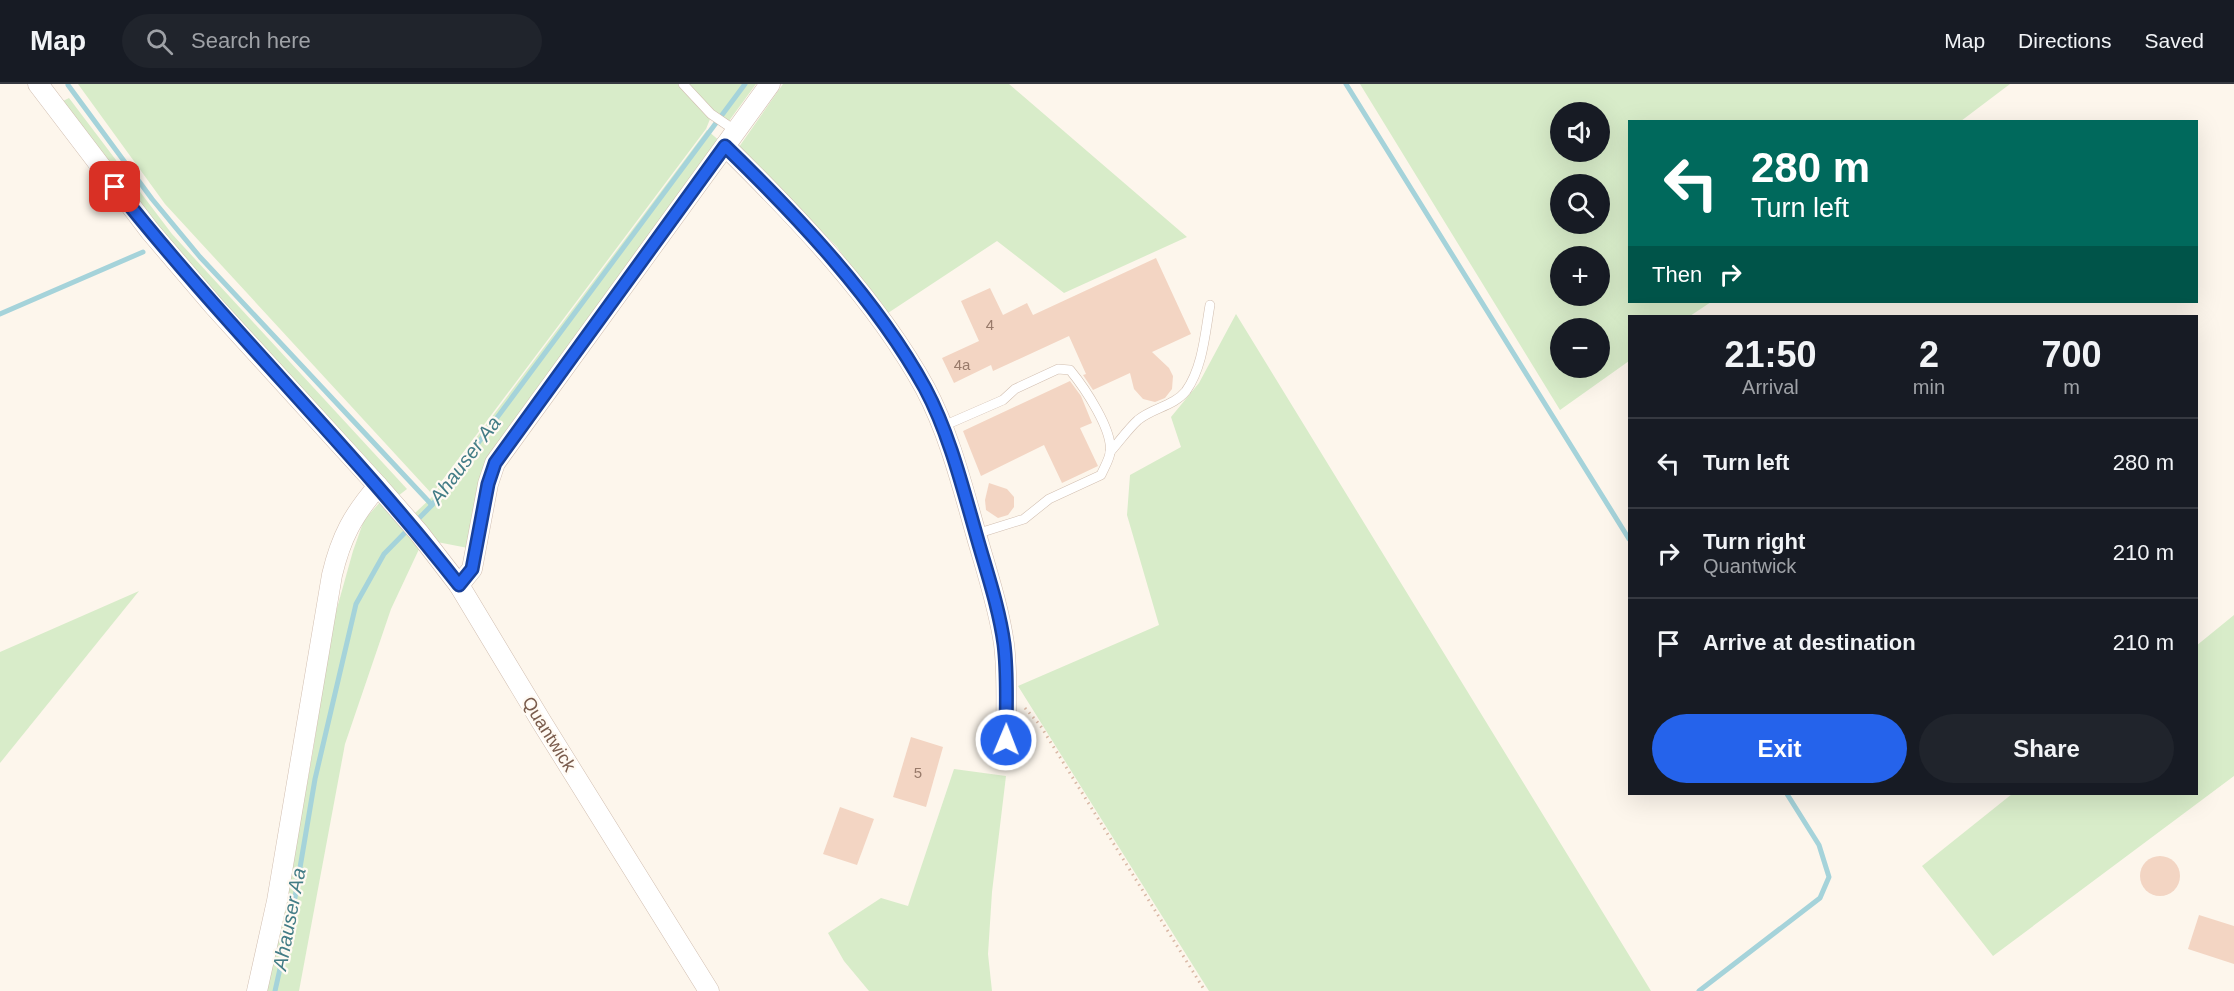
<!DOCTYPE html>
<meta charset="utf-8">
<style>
body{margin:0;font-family:Arial,sans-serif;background:#20242c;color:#f1f3f6;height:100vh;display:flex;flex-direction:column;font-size:22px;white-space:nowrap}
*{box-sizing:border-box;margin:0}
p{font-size:20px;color:#9ea1a6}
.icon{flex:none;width:33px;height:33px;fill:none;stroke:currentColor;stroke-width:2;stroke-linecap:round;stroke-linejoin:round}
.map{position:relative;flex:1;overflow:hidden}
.panel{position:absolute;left:1628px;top:231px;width:570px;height:480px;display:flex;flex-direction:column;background:#171b24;border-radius:0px;box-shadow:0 6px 24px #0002}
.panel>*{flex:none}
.top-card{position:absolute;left:1628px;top:36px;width:570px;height:183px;border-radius:0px;box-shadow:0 6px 24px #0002;background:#00695c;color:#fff;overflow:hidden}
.fabs{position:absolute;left:1550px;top:18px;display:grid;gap:12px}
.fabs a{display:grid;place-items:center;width:60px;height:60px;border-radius:50%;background:#171b24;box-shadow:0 6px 24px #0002;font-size:30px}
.pin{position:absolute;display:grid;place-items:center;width:51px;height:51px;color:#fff;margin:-26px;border-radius:12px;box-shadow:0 3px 9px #0006}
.me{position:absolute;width:66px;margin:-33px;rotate:1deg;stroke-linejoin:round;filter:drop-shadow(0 0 4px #0008)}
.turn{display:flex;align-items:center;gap:21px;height:126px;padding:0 24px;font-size:27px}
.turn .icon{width:78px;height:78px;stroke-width:2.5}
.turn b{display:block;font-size:42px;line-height:51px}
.then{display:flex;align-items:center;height:57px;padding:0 24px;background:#0003;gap:12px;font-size:22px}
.eta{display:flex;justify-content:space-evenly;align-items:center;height:102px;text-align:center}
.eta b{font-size:36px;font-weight:800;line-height:42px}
.button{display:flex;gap:12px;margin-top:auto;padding:12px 24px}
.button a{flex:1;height:69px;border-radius:36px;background:#2563eb;color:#fff;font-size:24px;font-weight:800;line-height:69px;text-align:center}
.button a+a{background:#20242c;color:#f1f3f6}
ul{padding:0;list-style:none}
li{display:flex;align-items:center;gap:18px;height:90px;padding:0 24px;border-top:2px solid #363941}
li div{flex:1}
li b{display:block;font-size:22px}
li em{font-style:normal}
header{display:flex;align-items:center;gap:36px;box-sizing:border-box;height:84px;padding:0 30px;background:#171b24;border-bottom:2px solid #363941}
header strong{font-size:28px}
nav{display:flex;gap:33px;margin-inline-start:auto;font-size:21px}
.search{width:420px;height:54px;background:#20242c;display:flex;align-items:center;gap:15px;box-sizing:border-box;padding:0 21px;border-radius:33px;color:#9ea1a6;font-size:22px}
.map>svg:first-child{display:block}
.green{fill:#d8ecc9;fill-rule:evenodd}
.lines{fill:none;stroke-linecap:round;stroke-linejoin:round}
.stream{stroke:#a5d3da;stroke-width:5}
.building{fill:#f3d5c3}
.service-casing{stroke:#d1beb0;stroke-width:10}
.minor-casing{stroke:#d1beb0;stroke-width:21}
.path{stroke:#d9b8a5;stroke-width:3;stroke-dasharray:1.5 4.5;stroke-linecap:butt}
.service{stroke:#fff;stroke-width:9}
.minor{stroke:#fff;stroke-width:20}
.route-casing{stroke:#184099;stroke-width:15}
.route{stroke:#2563eb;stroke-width:10}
.labels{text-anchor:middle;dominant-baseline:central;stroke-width:4.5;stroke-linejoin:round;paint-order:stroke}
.number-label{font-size:15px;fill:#987a6a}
.street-label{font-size:18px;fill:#7a5c4d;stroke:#fffaf3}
.water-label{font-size:20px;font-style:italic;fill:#437c86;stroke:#fffaf3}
</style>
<header>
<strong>Map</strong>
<div class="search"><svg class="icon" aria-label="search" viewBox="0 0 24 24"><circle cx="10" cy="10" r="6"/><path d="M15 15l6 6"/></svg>Search here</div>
<nav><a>Map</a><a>Directions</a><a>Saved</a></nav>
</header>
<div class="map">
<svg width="2234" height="907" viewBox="0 0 2234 907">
<rect width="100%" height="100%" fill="#fdf6ec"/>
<g class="green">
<path d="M78 0H756L726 41 712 30 706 45 432 410 165 120Z"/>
<path d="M783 0H1009L1187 153 1064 209 997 157 885 231 837 163 739 63Z"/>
<path d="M1360 0H2010L1961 37 1629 38V218H1711L1690 232H1629V277L1560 326ZM1560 28H1599V68H1560ZM1560 100H1599V140H1560ZM1560 172H1599V212H1560ZM1560 244H1599V284H1560Z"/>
<path d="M69 14 172 150 407 405 398 412 196 191 59 19Z"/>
<path d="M707 46 722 59 492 377 468 464 437 458 415 429 431 414Z"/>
<path d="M1236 230 1651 907H1209L1018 602 1159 541 1127 431 1130 391 1181 363 1171 333 1199 299Z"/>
<path d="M382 416 420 463 391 525 345 660 299 907H264L286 815 313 667 332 542 353 467 364 436Z"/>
<path d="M139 507 0 679V568Z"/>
<path d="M2234 531V692L1993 872 1922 782 2012 710H2196V562Z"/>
<path d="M954 685 1006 692 992 808 988 870 992 907H869L844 877 828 849 881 814 908 822Z"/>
</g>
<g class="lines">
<g class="stream">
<path d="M1346 0 1629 455"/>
<path d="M68 1 152 115 200 173 432 421"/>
<path d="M0 230 143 168"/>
<path d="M275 907 292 831 315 695 356 520 384 470 432 421 745 0"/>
<path d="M1699 907 1820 814 1829 793 1819 761 1787 710"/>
</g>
</g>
<g class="building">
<path d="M1156 174 1191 250 1152 268 1169 284 1173 292 1172 305 1165 314 1155 318 1143 315 1134 305 1130 289 1093 306 1083 291 1086 290 1069 252 993 287 991 281 954 299 942 274 979 257 961 217 990 204 1003 231 1027 219 1033 231Z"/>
<path d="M1070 297 1081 312 1092 339 1080 344 1098 382 1062 399 1044 361 981 392 963 347Z"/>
<path d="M989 399 1007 405 1014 413V423L1008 431 998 434 986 426 985 416Z"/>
<path d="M911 653 943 663 926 723 893 713Z"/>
<path d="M840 723 874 735 857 781 823 770Z"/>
<circle cx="2160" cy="792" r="20"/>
<path d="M2199 831 2234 842V880L2188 865Z"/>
</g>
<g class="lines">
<defs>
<g id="service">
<path d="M683 0 711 30 736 47"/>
<path d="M941 343 1003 316 1015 305 1058 285 1070 286C1084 303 1114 347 1110 369 1109 376 1104 384 1101 391L1049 415 1024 435 976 450"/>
<path d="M1110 368C1119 358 1128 345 1138 336 1152 324 1174 322 1186 307 1203 283 1205 249 1210 221"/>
</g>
<g id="minor">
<path d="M38 0 150 147 214 222 378 402 419 449 459 501 541 637 709 907"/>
<path d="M725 62C797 133 876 215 925 304 949 349 962 401 976 450 986 485 999 524 1004 560 1008 592 1006 625 1006 656"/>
<path d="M459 501 472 485 488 400 495 379 770 0"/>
<path d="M257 907 277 817 332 491C341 453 353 431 378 402"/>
</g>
</defs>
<use href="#service" class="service-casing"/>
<use href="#minor" class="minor-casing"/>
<path class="path" d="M1025 624 1040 641 1205 907"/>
<use href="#service" class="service"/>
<use href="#minor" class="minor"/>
</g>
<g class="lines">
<defs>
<path id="route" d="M115 103C224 241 351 363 459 501L472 485 488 400 495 379 725 62C798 133 876 215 925 304 949 349 962 401 976 450 986 486 999 523 1004 560 1008 592 1006 624 1006 656"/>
</defs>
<use href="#route" class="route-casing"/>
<use href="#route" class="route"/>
</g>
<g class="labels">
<g class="number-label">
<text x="990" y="240">4</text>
<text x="962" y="280">4a</text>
<text x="918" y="688">5</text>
</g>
<g class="street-label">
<text transform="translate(549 650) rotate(58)">Quantwick</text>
</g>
<g class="water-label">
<text transform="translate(465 376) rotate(-53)">Ahauser Aa</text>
<text transform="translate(289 835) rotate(-79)">Ahauser Aa</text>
</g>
</g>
</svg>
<div class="fabs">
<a><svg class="icon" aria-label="sound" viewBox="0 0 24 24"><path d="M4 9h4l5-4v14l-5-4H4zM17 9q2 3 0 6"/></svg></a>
<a><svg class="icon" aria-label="search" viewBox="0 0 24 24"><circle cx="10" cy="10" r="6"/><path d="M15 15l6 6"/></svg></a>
<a>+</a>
<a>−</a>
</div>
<div class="pin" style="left:115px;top:103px;background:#d93025"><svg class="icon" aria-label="arrive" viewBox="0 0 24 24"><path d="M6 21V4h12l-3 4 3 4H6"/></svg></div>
<svg class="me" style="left:1006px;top:656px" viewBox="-20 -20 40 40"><circle r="17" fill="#2563eb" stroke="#fff" stroke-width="3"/><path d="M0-11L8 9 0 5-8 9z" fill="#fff"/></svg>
<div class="top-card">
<div class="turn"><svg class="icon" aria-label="left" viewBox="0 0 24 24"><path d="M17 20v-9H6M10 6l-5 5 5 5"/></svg><div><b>280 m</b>Turn left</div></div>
<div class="then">Then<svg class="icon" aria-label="right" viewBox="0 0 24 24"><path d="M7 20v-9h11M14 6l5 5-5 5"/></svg></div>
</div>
<section class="panel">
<div class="eta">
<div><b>21:50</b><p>Arrival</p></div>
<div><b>2</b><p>min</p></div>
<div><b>700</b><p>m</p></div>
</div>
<ul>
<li><svg class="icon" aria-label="left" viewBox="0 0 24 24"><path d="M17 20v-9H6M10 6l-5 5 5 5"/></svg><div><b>Turn left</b></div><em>280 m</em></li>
<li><svg class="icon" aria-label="right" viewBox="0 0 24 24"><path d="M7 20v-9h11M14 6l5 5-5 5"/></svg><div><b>Turn right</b><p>Quantwick</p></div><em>210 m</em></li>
<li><svg class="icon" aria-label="arrive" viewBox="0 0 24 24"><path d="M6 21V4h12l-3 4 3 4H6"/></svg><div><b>Arrive at destination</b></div><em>210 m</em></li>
</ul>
<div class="button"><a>Exit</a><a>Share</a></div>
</section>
</div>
